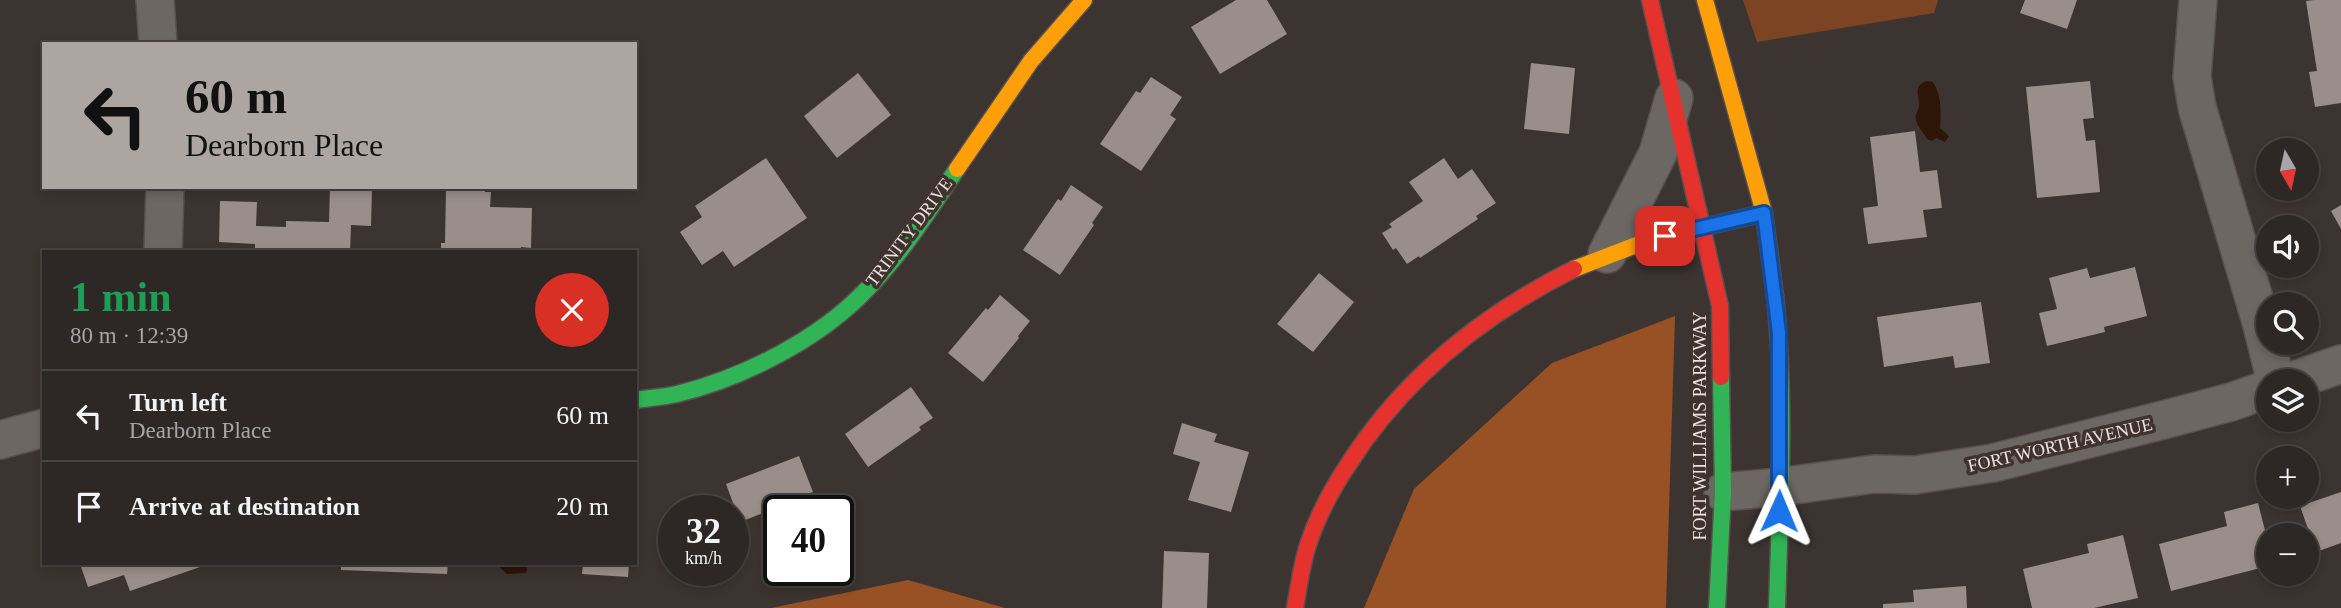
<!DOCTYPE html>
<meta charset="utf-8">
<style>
body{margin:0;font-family:Georgia,serif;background:#393332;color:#f1f3f6;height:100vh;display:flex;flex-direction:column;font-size:26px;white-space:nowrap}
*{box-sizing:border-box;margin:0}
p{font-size:23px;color:#a7a5a7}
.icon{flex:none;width:38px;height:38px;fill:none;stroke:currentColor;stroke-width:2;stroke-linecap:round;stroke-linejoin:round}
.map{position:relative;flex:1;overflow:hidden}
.drawer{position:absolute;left:42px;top:250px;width:595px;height:315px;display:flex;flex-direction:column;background:#2d2725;border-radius:0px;box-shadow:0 4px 10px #0003,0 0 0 2px #484442}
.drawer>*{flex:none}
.hud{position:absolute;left:42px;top:42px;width:595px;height:147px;border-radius:0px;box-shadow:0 4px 10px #0003,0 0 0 2px #484442;background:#ada5a1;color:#111;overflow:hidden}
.needle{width:46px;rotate:171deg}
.controls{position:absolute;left:2256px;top:138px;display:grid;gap:14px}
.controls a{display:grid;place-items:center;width:63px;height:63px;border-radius:50%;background:#2d2725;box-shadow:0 4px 10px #0003,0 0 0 2px #484442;font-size:35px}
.speed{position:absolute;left:658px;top:495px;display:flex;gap:14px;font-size:35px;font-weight:700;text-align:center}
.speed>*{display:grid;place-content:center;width:91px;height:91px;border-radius:50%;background:#2d2725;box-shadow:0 4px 10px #0003,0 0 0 2px #484442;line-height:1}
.speed small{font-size:18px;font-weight:400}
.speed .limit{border:4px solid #111;border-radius:10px;background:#fff;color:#111}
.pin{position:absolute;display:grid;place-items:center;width:60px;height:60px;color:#fff;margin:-30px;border-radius:14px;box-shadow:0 4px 10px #0006}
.me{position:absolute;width:77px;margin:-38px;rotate:1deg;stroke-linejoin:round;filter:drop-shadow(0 0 5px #0008)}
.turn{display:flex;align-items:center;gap:24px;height:147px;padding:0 28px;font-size:32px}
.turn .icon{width:91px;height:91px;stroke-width:2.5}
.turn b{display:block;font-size:49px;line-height:60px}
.round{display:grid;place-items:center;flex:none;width:74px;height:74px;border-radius:37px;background:#393332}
.summary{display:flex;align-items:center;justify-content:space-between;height:119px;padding:0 28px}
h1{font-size:42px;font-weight:700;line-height:52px;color:#1e9e55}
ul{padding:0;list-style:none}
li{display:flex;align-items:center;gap:21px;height:91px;padding:0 28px;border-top:2px solid #484442}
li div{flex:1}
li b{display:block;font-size:26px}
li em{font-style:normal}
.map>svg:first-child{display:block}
.green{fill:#7c4423}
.forest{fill:#985124}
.water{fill:#2d1508}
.building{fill:#998e8a}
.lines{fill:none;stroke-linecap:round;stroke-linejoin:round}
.street-casing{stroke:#57504e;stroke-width:40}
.fast-casing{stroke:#57504e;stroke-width:19}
.slow-casing{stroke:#57504e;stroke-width:19}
.jam-casing{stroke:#57504e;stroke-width:19}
.street{stroke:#6d6764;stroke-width:37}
.fast{stroke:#30b455;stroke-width:16}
.slow{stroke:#ff9f0a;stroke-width:16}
.jam{stroke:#e5322d;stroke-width:16}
.route-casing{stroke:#114b97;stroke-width:18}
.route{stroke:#1a73e8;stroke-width:12}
.labels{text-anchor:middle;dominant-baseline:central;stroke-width:7;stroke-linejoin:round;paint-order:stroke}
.street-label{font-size:18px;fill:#eae2de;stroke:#40332d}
</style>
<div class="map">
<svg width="2341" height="608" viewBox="0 0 2341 608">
<rect width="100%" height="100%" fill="#3c3431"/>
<path class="green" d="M1743 0H1938L1934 13 1757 42Z"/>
<g class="forest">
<path d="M1675 316 1666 608H1364L1414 489 1552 363Z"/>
<path d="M908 580 1005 608H771Z"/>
</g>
<g class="water">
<path d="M1926 81 1933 82C1942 96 1941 113 1940 128L1949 136 1945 142 1936 138 1932 141 1927 139C1924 133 1917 126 1916 120 1914 114 1920 110 1919 104 1919 93 1913 87 1926 81Z"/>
<path d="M496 564H528L526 573 507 574Z"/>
</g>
<g class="building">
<path d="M1236 0H1267L1287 34 1220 74 1191 27Z"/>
<path d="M2025 0H2077L2067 29 2020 13Z"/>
<path d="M2314 0H2341V103L2315 107 2309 72 2317 71 2306 1Z"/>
<path d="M1531 63 1575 68 1569 134 1524 129Z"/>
<path d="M858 73 891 115 837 158 804 116Z"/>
<path d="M1151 77 1182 97 1170 115 1176 119 1141 171 1100 144 1136 91 1140 93Z"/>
<path d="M2090 81 2094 118 2083 119 2086 141 2095 140 2100 192 2037 198 2026 87Z"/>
<path d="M1915 131 1920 172 1937 170 1942 208 1923 210 1927 237 1868 244 1863 208 1878 206 1870 137Z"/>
<path d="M766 158 807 218 734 267 723 251 702 265 680 232 702 217 695 206Z"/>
<path d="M1444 158 1458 179 1472 169 1496 203 1476 216 1478 219 1420 258 1419 256 1407 264 1396 248 1393 250 1382 233 1392 227 1389 224 1423 201 1409 182Z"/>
<path d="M1071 185 1103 207 1092 223 1094 225 1060 275 1023 250 1058 199 1061 201Z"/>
<path d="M330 187 372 188 371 226 351 225 350 252H255V244L219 242 220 201 257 202 256 226 286 227V221L329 222Z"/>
<path d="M446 187H485V192H491L490 207 532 208 531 248 521 247V252H441V243H445Z"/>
<path d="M2341 205V229L2331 211Z"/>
<path d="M2135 267 2147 316 2104 327 2105 332 2047 346 2039 313 2057 309 2049 278 2087 268 2090 278Z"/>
<path d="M1319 273 1354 302 1313 352 1277 324Z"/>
<path d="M1000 295 1030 321 1018 336 1019 338 983 382 948 353 986 308 988 310Z"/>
<path d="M1981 302 1990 363 1955 368 1953 356 1884 367 1877 317Z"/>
<path d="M911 387 933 418 919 427 921 430 868 467 845 434Z"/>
<path d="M1182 423 1217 434 1214 442 1249 452 1231 512 1188 500 1200 462 1173 454Z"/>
<path d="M799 456 813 492 796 498 797 500 740 522 726 484Z"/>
<path d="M2341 492V543L2316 552 2300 506Z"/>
<path d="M2258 503 2268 542V566L2171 591 2159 544 2227 526 2224 512Z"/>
<path d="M2123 535 2138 598 2094 608H2032L2023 569 2089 553 2087 544Z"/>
<path d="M1164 551 1209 553 1207 608H1162Z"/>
<path d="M80 564H209L130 591 124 575 88 587Z"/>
<path d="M341 564H448L447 574 341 570Z"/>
<path d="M583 564H629L628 577 582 574Z"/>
<path d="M1966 586 1967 608H1883V604L1914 602 1913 590Z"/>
</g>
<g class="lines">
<defs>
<g id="street">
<path d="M155 0 158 44"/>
<path d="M2198 0 2192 77 2197 107 2262 325 2276 382"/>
<path d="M163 252 165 187"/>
<path d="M1607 254 1658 153 1674 98"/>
<path d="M2289 382 2341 364"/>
<path d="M0 440 44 428"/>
<path d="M1723 492 1780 487 1874 474 1915 475 1993 463 2163 420 2231 402 2268 389"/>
</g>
<g id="fast">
<path d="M1775 296C1786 399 1780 505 1777 608"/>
<path d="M635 400C649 398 664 397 677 394 743 378 820 339 867 289 902 254 929 210 957 169"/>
<path d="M1717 608 1723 492 1721 377"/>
</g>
<g id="slow">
<path d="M1705 0 1764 213 1775 296"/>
<path d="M957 169 1031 61 1084 0"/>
<path d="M1574 269 1652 239 1764 213"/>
</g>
<g id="jam">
<path d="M1650 0 1720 306 1721 377"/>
<path d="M1295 608C1299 587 1301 566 1308 545 1317 517 1332 489 1348 465 1404 377 1482 315 1574 269"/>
</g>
</defs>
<use href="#street" class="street-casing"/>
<use href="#fast" class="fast-casing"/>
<use href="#slow" class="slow-casing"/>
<use href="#jam" class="jam-casing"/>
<use href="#street" class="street"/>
<use href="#fast" class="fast"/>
<use href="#slow" class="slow"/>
<use href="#jam" class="jam"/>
</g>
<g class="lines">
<defs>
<path id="route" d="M1665 236 1764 213 1779 333V511"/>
</defs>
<use href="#route" class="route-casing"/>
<use href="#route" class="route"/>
</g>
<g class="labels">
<g class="street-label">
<text transform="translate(909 232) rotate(-53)">TRINITY DRIVE</text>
<text transform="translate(1700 426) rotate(-90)">FORT WILLIAMS PARKWAY</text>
<text transform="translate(2060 445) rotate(-13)">FORT WORTH AVENUE</text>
</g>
</g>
</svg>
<div class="controls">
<a><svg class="needle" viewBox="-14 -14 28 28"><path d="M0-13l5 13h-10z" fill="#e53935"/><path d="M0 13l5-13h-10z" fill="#a7a5a7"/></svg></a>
<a><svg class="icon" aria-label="sound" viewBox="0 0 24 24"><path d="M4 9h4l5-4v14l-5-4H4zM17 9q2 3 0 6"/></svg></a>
<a><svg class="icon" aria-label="search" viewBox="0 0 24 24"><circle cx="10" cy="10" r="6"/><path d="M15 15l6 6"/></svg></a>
<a><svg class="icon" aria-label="layers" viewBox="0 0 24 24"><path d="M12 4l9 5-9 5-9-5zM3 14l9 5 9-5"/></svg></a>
<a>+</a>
<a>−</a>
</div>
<div class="speed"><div>32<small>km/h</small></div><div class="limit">40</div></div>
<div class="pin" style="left:1665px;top:236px;background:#d93025"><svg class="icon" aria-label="arrive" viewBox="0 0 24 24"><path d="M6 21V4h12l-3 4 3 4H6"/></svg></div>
<svg class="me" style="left:1779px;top:511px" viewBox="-20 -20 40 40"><path d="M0-17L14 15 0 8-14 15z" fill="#1a73e8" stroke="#fff" stroke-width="4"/></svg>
<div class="hud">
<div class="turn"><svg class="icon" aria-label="left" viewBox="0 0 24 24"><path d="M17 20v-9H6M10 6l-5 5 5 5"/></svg><div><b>60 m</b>Dearborn Place</div></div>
</div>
<section class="drawer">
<div class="summary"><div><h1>1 min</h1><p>80 m · 12:39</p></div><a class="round" style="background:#d93025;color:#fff"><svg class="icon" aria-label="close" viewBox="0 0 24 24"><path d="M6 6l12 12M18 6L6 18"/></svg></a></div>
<ul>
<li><svg class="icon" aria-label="left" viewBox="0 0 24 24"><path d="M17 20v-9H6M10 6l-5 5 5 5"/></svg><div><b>Turn left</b><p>Dearborn Place</p></div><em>60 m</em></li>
<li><svg class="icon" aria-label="arrive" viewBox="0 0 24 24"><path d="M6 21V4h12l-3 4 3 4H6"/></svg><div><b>Arrive at destination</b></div><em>20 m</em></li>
</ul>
</section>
</div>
